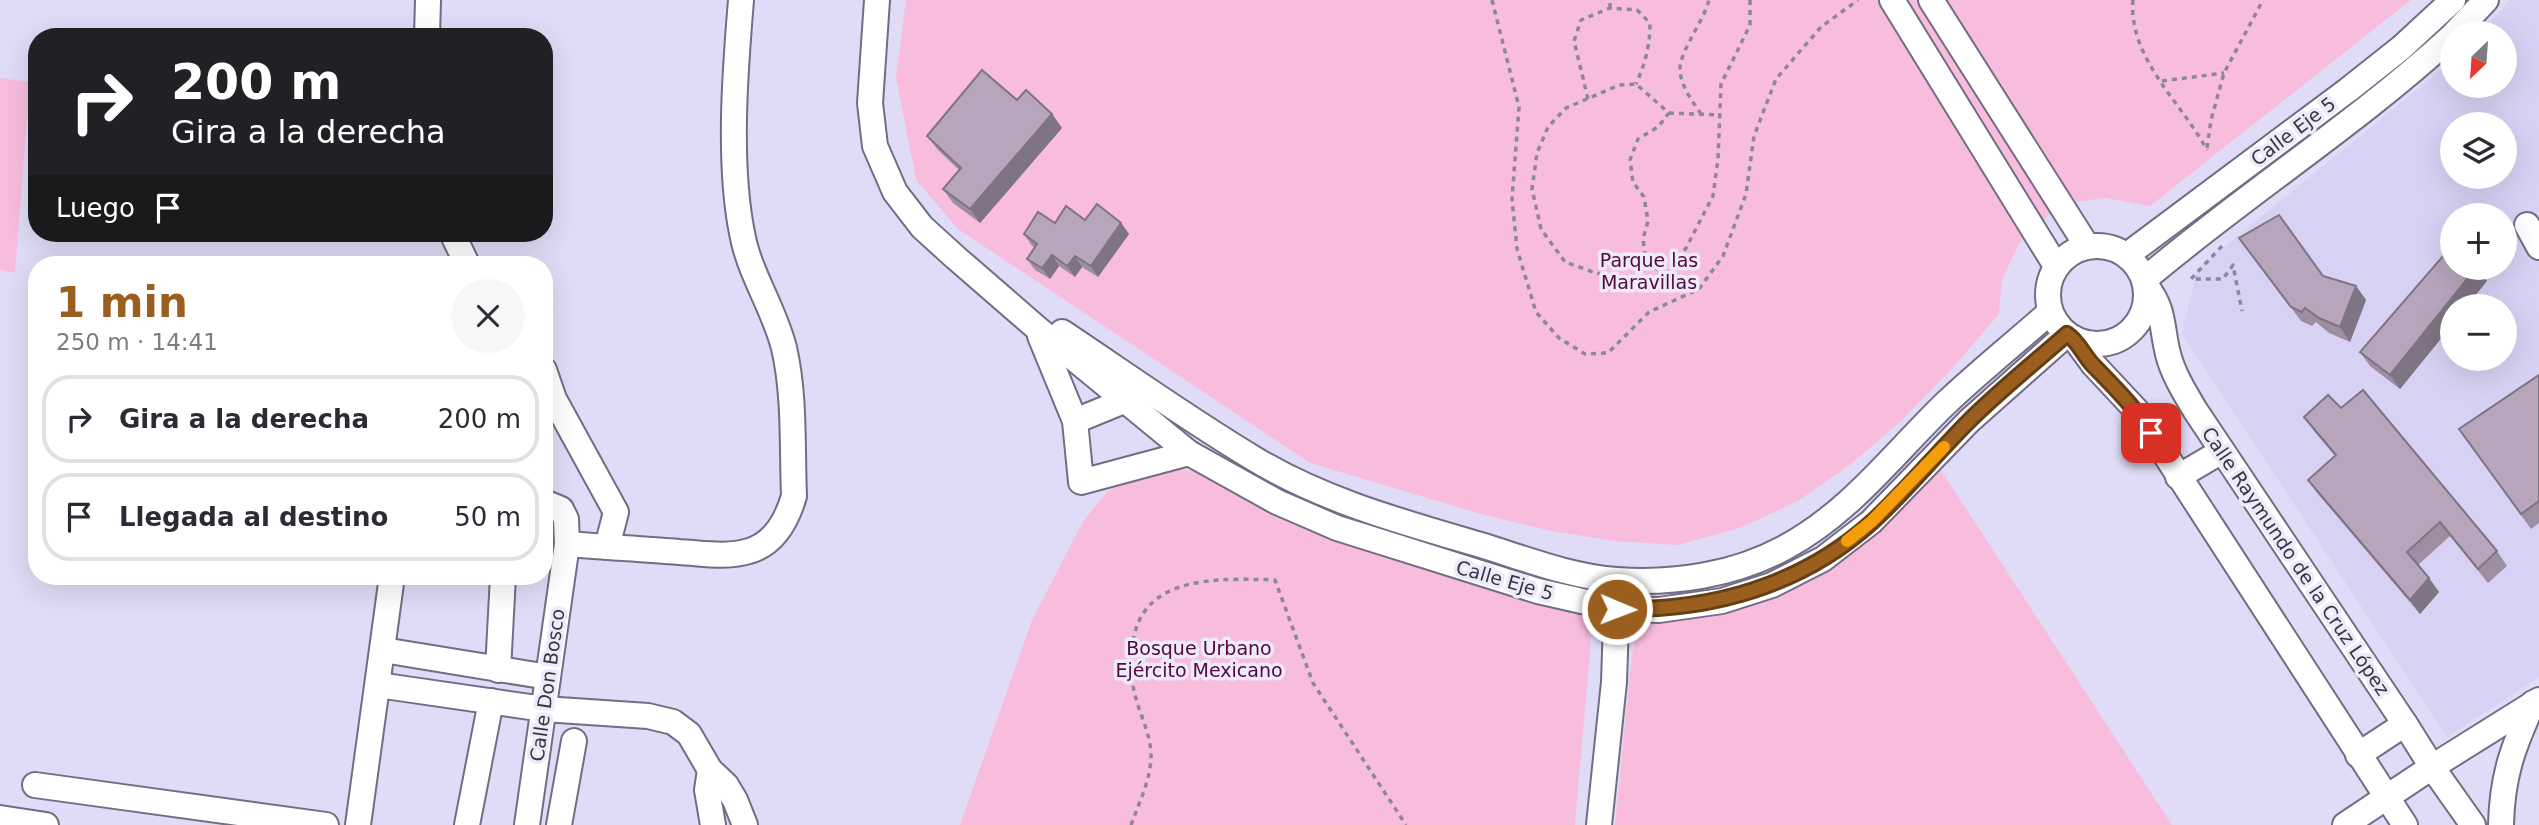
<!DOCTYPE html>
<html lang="es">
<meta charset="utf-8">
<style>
body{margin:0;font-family:"DejaVu Sans",sans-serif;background:#f7f7f7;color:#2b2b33;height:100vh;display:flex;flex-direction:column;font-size:26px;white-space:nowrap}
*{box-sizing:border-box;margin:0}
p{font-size:23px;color:#7c7c81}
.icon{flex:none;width:38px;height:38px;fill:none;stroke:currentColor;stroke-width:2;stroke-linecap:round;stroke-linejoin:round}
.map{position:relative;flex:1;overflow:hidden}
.drawer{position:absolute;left:28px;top:256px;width:525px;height:329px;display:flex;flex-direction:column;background:#fff;border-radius:28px;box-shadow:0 7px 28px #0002}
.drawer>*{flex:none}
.hud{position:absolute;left:28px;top:28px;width:525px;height:214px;border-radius:28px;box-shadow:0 7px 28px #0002;background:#202124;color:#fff;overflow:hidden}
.needle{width:46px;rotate:205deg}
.buttons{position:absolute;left:2440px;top:21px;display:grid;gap:14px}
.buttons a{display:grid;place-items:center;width:77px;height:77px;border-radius:50%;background:#fff;box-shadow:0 7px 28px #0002;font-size:35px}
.pin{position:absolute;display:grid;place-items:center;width:60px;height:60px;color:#fff;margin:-30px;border-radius:14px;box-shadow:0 4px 10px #0006}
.me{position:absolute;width:77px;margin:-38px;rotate:91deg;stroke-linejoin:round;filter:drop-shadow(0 0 5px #0008)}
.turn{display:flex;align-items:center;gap:24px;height:147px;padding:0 28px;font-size:32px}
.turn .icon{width:91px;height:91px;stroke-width:2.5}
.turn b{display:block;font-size:49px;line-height:60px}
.then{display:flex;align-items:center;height:66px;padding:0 28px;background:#0003;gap:14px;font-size:26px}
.round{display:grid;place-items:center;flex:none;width:74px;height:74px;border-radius:37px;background:#f7f7f7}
.overview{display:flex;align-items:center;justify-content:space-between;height:119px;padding:0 28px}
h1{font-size:42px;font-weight:800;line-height:52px;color:#9a5f1e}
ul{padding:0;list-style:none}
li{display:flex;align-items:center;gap:21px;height:88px;margin:0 14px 10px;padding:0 14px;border:4px solid #e1e1e2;border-radius:28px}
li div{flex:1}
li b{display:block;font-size:26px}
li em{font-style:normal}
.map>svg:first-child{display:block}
.built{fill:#d7d2f4;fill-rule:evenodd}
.green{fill:#f8bddd}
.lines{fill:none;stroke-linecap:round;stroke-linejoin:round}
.minor-casing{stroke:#716d85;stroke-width:28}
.path{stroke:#8a889a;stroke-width:3.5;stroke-dasharray:5 5;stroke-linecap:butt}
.minor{stroke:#fff;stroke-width:24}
.wall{fill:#9d8ea1}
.shaded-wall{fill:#7f7483}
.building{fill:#b6a5bb;stroke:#7f7483;stroke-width:2}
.route-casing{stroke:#643e14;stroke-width:18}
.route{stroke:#9a5f1e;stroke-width:12}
.slow{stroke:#f59e0b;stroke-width:12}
.labels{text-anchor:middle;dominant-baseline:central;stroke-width:7;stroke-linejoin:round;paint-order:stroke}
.street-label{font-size:19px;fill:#373640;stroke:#edeafb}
.park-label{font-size:19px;fill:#54083b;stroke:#edeafb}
</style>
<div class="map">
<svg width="2539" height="825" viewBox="0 0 2539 825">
<rect width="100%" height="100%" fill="#e0dcf7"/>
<path class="built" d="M2510 0H2539V677L2447 737 2182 334 2197 269 2452 61V86H2504V33H2481ZM2452 124H2504V177H2452ZM2452 215H2504V268H2452ZM2452 306H2504V359H2452Z"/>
<g class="green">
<path d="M906 0H2411L2150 206 2105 198 2060 204 2019 243 2002 280 1999 314 1950 371 1900 422 1851 464 1798 501 1740 528 1677 545 1614 541 1551 531 1481 514 1310 463 958 229 916 180 896 77Z"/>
<path d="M0 78 30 82 15 273 0 270Z"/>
<path d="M1935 461 2172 825H1615L1632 653 1639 630 1652 618 1777 587Z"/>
<path d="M1162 469H1180L1201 473 1574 610C1585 619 1589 626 1591 640L1575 825H960L1032 620 1084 520 1108 491 1126 481Z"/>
</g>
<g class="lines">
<defs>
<g id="minor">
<path d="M877 0 870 103 875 146 895 192 922 227 955 257 1038 329 1189 453 1277 502 1337 528 1538 591 1617 609 1659 610 1722 601 1772 585 1823 559 1871 522 1969 421 2067 334"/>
<path d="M1892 0 2056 266"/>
<path d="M1931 0 2087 246"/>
<path d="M2455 33 2486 0"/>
<path d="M427 37 428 0"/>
<path d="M2527 225 2539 247"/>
<path d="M452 233 467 264"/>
<circle cx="2097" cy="295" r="49"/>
<path d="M2127 255 2348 90 2401 48 2453 0"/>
<path d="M2144 280C2244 195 2355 125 2452 36"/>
<path d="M2146 286C2165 310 2161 326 2168 354 2173 374 2185 393 2195 410L2405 724 2432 767 2473 825"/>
<path d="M1062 332C1125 374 1188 419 1253 458 1323 501 1406 523 1484 546 1526 559 1572 577 1617 580 1674 584 1734 575 1784 548 1850 513 1894 453 1946 403 1980 371 2016 342 2050 312"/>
<path d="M1040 336 1075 421 1081 482 1189 453"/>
<path d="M2074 338 2093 364 2137 411 2405 825"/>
<path d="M544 370 554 399 616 512 607 547"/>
<path d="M1075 421 1136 396"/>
<path d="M2178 477 2222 451"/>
<path d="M567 544C604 547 642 549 679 552 701 553 727 558 749 551 774 544 787 520 794 496 792 448 795 395 784 348 774 308 749 273 742 233 728 163 735 72 741 0"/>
<path d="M383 650 548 677"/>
<path d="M498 670 503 576"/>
<path d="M378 685 544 709 648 716 673 722 689 734 710 770 726 785 735 800 745 825"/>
<path d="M2358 755 2405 724"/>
<path d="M710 770 707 790 713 825"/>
<path d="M35 785 326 825"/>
<path d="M0 818 46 825"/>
<path d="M358 825 392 576"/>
<path d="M467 825 491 701"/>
<path d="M527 825 567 544 566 519 561 509 544 502"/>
<path d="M559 825 574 741"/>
<path d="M1599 825 1614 682 1617 592"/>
<path d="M2345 825 2432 767 2539 700"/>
<path d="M2501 825C2502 776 2513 747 2533 703"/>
</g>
</defs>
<use href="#minor" class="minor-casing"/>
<g class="path">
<path d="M1492 0 1519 107 1512 199 1517 249 1536 312 1559 338 1585 354 1608 353 1649 312 1699 289 1723 256 1746 194 1754 136 1776 79 1821 27 1858 0"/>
<path d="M2133 0C2128 58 2182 103 2207 150"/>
<path d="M1610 8V0"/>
<path d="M2162 81 2224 73"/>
<path d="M1588 99 1574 41 1581 20 1610 8 1637 10 1650 23C1650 46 1645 64 1636 84"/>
<path d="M1669 113 1720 115"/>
<path d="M1701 114C1693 102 1681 87 1680 70 1679 52 1704 21 1709 0"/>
<path d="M2207 148 2211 120 2224 73 2263 0"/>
<path d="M2222 246 2191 279H2223L2233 265 2242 311"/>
<path d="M1666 275 1646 262 1643 239 1648 221 1644 197 1633 182 1630 160 1638 139 1658 127 1669 113 1636 84 1619 85 1566 108 1548 127 1537 153 1532 189 1541 229 1565 262 1596 273 1633 280 1666 275 1686 248 1713 196 1718 159 1721 84 1750 25V0"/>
<path d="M1131 825C1139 803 1150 781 1151 758 1152 733 1136 709 1133 685 1119 579 1194 577 1275 580L1313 683 1406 825"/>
</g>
<use href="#minor" class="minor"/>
</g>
<g class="wall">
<path d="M1017 100 1052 114 1062 128 980 223 953 203 943 189 959 170 938 150 927 136Z"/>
<path d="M1085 220 1121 223 1129 234 1098 277 1082 267 1075 277 1059 266 1050 279 1035 270 1027 259 1035 247 1032 246 1024 234 1055 223Z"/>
<path d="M2239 238 2323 276 2356 286 2366 300 2350 342 2329 333 2316 322 2312 326 2301 321Z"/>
<path d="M2452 268H2478L2487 281 2452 306V325L2400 389 2370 366 2360 352Z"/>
<path d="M2539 375V523L2531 529 2459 429Z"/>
<path d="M2341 408 2497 551 2507 566 2488 583 2450 536 2418 565 2439 592 2420 614 2318 494 2308 480 2335 456 2314 431 2304 417Z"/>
</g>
<g class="shaded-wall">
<path d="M1052 114 1062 128 980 223 970 209Z"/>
<path d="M1121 223 1129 234 1098 277 1091 266Z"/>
<path d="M1052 255 1059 266 1050 279 1042 268Z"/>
<path d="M1075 256 1082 267 1075 277 1067 266Z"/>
<path d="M2476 268H2478L2487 281 2467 306H2452V325L2400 389 2390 375Z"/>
<path d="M2356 286 2366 300 2350 342 2340 327Z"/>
<path d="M2429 578 2439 592 2420 614 2410 600Z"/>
</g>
<g class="building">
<path d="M982 70 1017 100 1026 90 1052 114 970 209 943 189 961 168 927 136Z"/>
<path d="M1097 204 1121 223 1091 266 1075 256 1067 266 1052 255 1042 268 1027 259 1037 244 1024 234 1038 212 1055 223 1066 206 1085 220Z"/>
<path d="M2279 215 2323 276 2356 286 2340 327 2319 318 2305 308 2302 312 2291 307 2239 238Z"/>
<path d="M2450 248 2452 249V268H2476L2390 375 2360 352Z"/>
<path d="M2539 375V501L2521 514 2459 429Z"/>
<path d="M2363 390 2497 551 2478 569 2440 522 2407 552 2429 578 2410 600 2308 480 2336 455 2304 417 2328 395 2341 408Z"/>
</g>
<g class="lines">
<defs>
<path id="route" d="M1617 609C1711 611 1801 586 1872 522 1906 491 1935 455 1968 422 1999 391 2034 363 2067 334 2078 341 2083 354 2092 364 2114 387 2134 406 2151 433"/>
</defs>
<use href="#route" class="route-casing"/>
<use href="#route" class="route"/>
<path class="slow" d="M1847 541 1871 522 1944 447"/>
</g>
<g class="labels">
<g class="street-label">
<text transform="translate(2293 131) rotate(-37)">Calle Eje 5</text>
<text transform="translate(2296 561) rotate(56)">Calle Raymundo de la Cruz López</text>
<text transform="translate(1505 580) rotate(16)">Calle Eje 5</text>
<text transform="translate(547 685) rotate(-82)">Calle Don Bosco</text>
</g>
<g class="park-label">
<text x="1649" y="260">Parque las<tspan x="1649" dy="22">Maravillas</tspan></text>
<text x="1199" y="648">Bosque Urbano<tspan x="1199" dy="22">Ejército Mexicano</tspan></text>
</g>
</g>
</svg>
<div class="buttons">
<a><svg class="needle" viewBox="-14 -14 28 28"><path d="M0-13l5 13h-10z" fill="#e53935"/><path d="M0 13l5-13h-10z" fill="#7c7c81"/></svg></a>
<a><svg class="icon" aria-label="layers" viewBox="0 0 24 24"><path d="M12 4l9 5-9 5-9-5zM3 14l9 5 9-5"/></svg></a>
<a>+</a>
<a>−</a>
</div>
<div class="pin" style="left:2151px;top:433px;background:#d93025"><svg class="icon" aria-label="arrive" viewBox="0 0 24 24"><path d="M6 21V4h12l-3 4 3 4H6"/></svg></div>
<svg class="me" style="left:1617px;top:609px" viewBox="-20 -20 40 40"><circle r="17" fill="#9a5f1e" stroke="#fff" stroke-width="3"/><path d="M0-11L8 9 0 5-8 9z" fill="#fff"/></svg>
<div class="hud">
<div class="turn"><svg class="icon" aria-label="right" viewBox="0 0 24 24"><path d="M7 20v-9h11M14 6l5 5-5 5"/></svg><div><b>200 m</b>Gira a la derecha</div></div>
<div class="then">Luego<svg class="icon" aria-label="arrive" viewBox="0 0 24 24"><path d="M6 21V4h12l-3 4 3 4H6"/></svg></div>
</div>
<section class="drawer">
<div class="overview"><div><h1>1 min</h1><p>250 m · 14:41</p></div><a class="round"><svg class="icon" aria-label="close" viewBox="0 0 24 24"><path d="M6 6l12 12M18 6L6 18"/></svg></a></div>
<ul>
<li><svg class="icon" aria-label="right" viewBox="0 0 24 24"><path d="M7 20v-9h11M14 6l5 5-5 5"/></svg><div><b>Gira a la derecha</b></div><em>200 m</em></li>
<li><svg class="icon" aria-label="arrive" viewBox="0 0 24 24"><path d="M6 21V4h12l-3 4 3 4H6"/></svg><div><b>Llegada al destino</b></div><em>50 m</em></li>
</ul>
</section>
</div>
